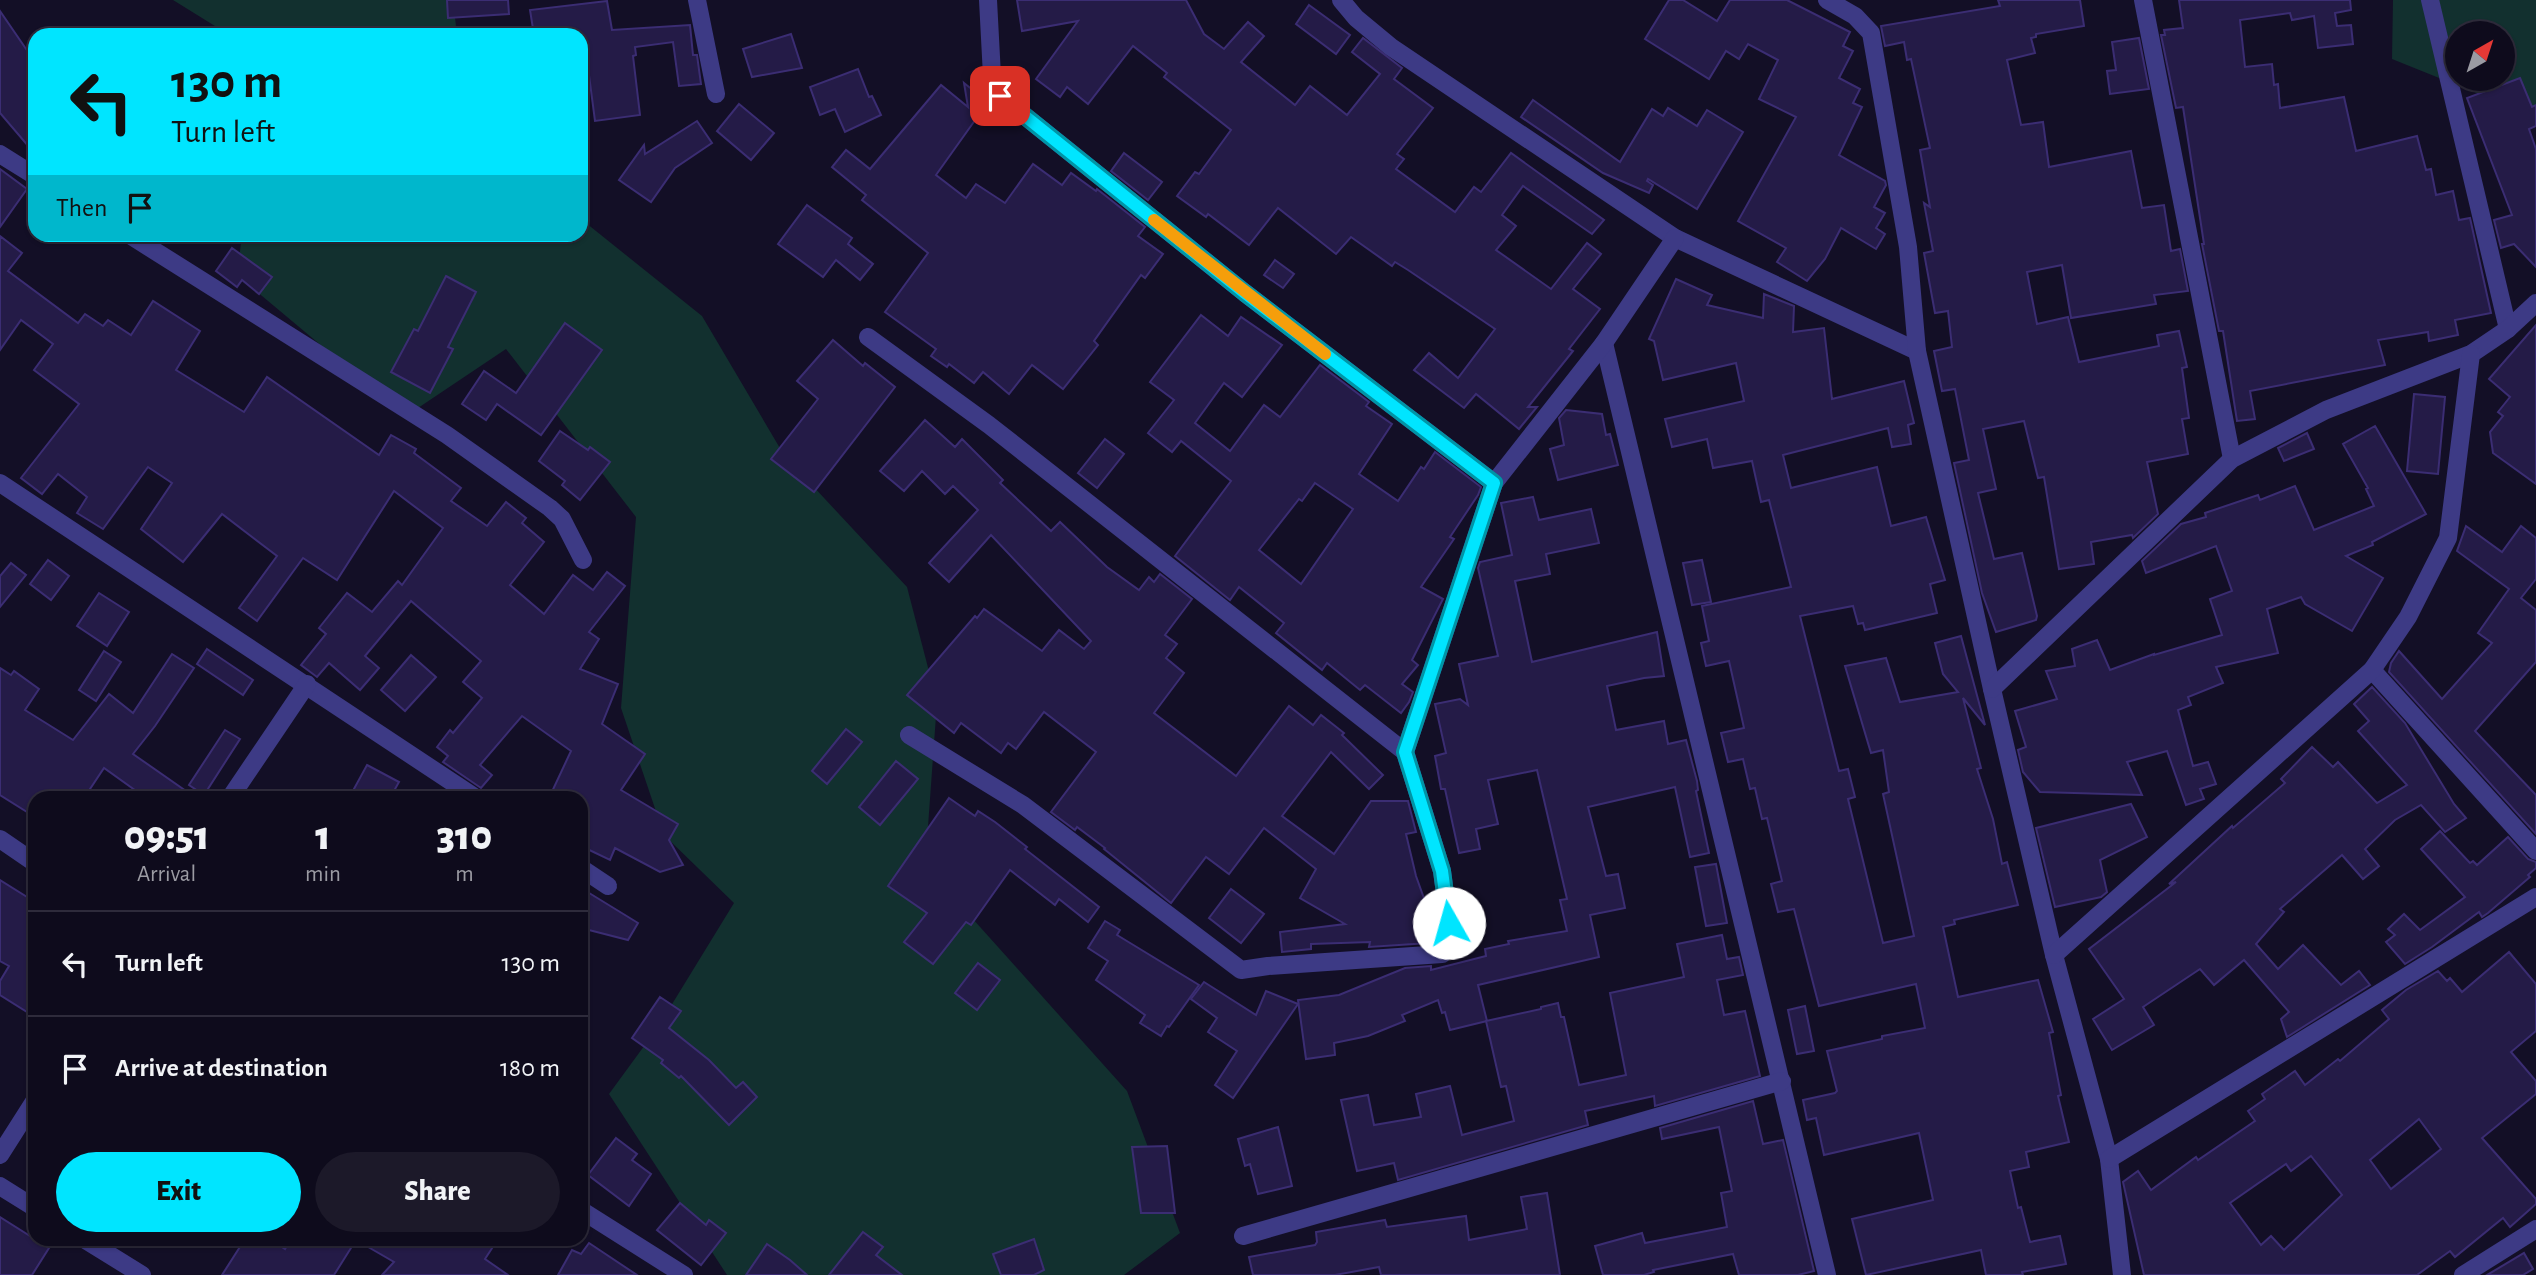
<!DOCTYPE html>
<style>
body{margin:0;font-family:"Alegreya Sans",sans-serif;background:#1c1929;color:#f1f3f6;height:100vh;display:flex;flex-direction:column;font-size:26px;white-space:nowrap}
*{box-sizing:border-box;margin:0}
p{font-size:23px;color:#9b9ba3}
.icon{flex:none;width:38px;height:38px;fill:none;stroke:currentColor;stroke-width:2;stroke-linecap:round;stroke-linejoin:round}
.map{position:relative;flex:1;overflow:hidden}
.details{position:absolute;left:28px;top:791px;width:560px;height:455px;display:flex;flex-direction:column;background:#0e0b1c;border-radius:21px;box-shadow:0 2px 5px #0004,0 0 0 2px #2e2b3b}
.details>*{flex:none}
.guide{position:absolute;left:28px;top:28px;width:560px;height:214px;border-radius:21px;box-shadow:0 2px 5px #0004,0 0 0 2px #2e2b3b;background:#00e5ff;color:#111;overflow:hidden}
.needle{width:46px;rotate:39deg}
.buttons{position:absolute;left:2445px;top:21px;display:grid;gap:14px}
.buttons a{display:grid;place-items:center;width:70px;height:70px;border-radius:50%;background:#0e0b1c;box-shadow:0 2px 5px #0004,0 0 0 2px #2e2b3b;font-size:35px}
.pin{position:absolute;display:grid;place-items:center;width:60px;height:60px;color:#fff;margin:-30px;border-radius:14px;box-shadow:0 4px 10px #0006}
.me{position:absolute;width:77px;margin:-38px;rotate:353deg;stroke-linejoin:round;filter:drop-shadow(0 0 5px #0008)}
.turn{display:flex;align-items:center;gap:24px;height:147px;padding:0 28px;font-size:32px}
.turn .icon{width:91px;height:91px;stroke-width:2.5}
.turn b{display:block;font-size:49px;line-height:60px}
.then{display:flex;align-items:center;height:66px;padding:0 28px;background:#0003;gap:14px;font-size:26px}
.eta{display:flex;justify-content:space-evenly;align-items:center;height:119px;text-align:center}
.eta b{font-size:42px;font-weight:800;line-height:49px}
.cta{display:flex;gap:14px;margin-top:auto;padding:14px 28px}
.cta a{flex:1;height:80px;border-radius:42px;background:#00e5ff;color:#111;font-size:28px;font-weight:800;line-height:80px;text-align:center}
.cta a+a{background:#1c1929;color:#f1f3f6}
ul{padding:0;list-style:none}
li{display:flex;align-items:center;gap:21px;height:105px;padding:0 28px;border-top:2px solid #2e2b3b}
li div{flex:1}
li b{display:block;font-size:26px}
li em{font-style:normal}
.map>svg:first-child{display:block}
.green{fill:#12302f;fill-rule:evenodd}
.building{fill:#241b47;stroke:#3b2d73;stroke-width:2;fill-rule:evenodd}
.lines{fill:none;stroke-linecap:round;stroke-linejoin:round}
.street{stroke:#3d3a85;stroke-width:18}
.route-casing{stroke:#0095a6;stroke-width:18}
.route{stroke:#00e5ff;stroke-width:12}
.slow{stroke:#f59e0b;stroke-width:12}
</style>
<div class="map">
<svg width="2536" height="1275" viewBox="0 0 2536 1275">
<rect width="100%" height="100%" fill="#130f26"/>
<g class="green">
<path d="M173 0H453L457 35H224L223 31Z"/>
<path d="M2393 0H2536V117L2392 59ZM2457 33H2502V79H2457Z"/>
<path d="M581 219 702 316 784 455 907 587 937 702 923 896 972 918 1127 1091 1180 1233 1124 1275H727L609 1094 658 1027 734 903 664 835 621 708 636 517 506 349 418 408 323 347 237 275 242 235 581 234Z"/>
</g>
<g class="building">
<path d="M447 0H508L509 14 448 18Z"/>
<path d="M1017 0H1186L1204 34 1224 49 1248 22 1264 36 1241 62 1295 105 1310 86 1347 115 1380 74 1352 52 1363 38 1402 68 1394 79 1433 108 1397 154 1404 159 1396 169 1455 212 1474 187 1481 192 1511 153 1604 220 1592 234 1523 186 1502 215 1516 226 1496 250 1551 289 1587 243 1601 254 1573 289 1600 309 1569 349 1573 351 1528 407H1537L1519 429 1476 394 1464 408 1414 370 1429 353 1458 378 1495 329 1408 270 1395 262 1392 266 1351 237 1336 254 1278 208 1249 245 1208 214 1206 217 1177 196 1195 172 1199 174 1231 130 1164 77 1167 73 1133 46 1088 104 1067 87 1060 97 1036 79 1078 21 1022 31Z"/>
<path d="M1669 0H1683L1717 21 1730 0H1787L1850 32 1843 46 1853 51 1839 78 1860 89 1853 103 1862 107 1839 155 1885 181 1886 185 1874 207 1885 213 1876 228 1885 234 1876 249 1841 228 1825 259 1807 281 1777 262 1786 248 1738 221 1796 117 1759 99 1778 60 1748 44 1739 59 1726 51 1709 79 1645 39Z"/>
<path d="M1998 0H2080L2084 26 2036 34V37L2031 38 2035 53 2007 60 2021 125 2043 122 2049 167 2131 151 2142 208 2164 205 2171 251 2180 249 2188 291 2154 295 2156 304 2071 318 2062 265 2027 272 2037 324 2068 317 2079 362 2159 346 2157 335 2179 331 2187 367 2182 368 2189 418 2182 419 2188 454 2147 462 2158 514 2133 538 2132 535 2091 542 2094 564 2059 569 2044 477 2038 478 2024 421 1983 429 1996 489 1978 493 1994 559 2022 553 2037 616 2036 620 1996 632 1982 593 1954 463 1969 460 1955 389 1942 391 1934 351 1952 347 1948 311 1935 313 1924 253 1933 251 1924 203 1930 207 1920 150 1930 148 1911 59 1907 60 1904 42 1885 46 1881 26 2000 6Z"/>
<path d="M2179 0H2350L2351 10 2335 13 2337 26 2351 25 2353 44 2318 48 2314 16 2292 20 2290 13 2240 20 2245 67 2272 64 2274 85 2278 84 2280 108 2344 97 2356 151 2417 136 2426 170 2431 169 2436 195 2453 191 2459 220 2470 218 2491 313 2455 320 2458 335 2429 341 2428 332 2378 340 2385 365 2250 391 2255 419 2237 421 2223 331H2219L2202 244H2204L2183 107 2176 108 2161 35H2165L2164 30 2183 28Z"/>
<path d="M607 1 612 30 690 25 693 55H697L701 84 679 86 673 42 635 47 636 55 633 56 640 115 595 121 587 60 581 61V35H534L530 10Z"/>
<path d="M1309 5 1350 35 1336 54 1296 24Z"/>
<path d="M0 11 35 62V154L0 113Z"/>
<path d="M791 34 802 68 752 77 743 49Z"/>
<path d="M2139 38 2149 89 2110 94 2107 71 2116 70 2112 42Z"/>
<path d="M858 69 869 97 872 96 881 115 845 132 835 109 820 115 810 87Z"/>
<path d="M2520 78 2532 107 2536 105V126L2529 129 2536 149V267L2514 244 2501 248 2494 220 2512 215 2467 98Z"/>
<path d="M964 83 988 102 936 175 966 198 976 184 1005 203 1033 164 1062 185 1071 173 1096 191 1097 189 1145 227 1138 236 1163 254 1145 278 1141 275 1094 341 1098 345 1063 389 1032 365 1009 394 983 372 974 383 949 364 947 367 931 356 936 349 885 312 928 253 862 200 866 195 832 167 846 150 870 169 941 85 968 107Z"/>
<path d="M1533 100 1620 162 1652 109 1663 116 1668 108 1697 126 1707 110 1743 132 1697 209 1648 179 1647 181 1653 185 1649 193 1603 173 1521 117Z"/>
<path d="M739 104 774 133 751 160 717 131Z"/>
<path d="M697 121 712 143 675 168 651 202 619 180 644 145 645 154Z"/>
<path d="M1124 153 1162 182 1148 200 1111 171Z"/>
<path d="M0 169 27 189 0 227Z"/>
<path d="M807 205 852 238 848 244 873 264 860 280 836 260 823 277 778 244Z"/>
<path d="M0 236 22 253 8 271 78 323 85 314 103 326 108 320 131 335 153 301 200 331 176 370 244 412 267 377 379 455 391 435 416 449 414 453 461 488 451 501 487 526 506 502 526 518 522 523 544 542 510 585 544 614 573 575 593 590 607 572 625 586 589 632 599 639 580 669 618 684 602 724 645 754 621 790 678 824 669 840 683 865 660 872 615 848 610 860 581 846V798H549L571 751 522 716 480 765 492 775 481 788 443 762 448 756 437 747 450 730 453 733 482 698 463 682 481 661 411 601 365 656 379 668 360 690 329 663 317 677 301 665 326 634 319 628 347 593 372 612 398 581 402 585 443 528 394 491 337 580 303 558 257 621 239 608 277 556 222 514 183 562 141 529 172 483 148 467 103 529 77 513 87 497 58 474 42 494 21 478 79 404 34 370 53 344 21 320 0 350Z"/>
<path d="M232 248 272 277 259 294 242 280 237 287 216 271Z"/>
<path d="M1275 260 1294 274 1283 288 1264 275Z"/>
<path d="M446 276 476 292 448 347 453 349 430 393 391 372 414 329 418 331Z"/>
<path d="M1676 279 1712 295 1707 305 1763 318 1764 294 1794 306 1793 332 1824 328 1832 399 1904 381 1914 423 1908 425 1911 444 1892 447 1888 428 1783 455 1791 488 1877 467 1891 526 1926 517 1945 580 1930 584 1937 613 1865 630 1863 623 1858 624 1853 606 1800 616 1839 771 1848 769 1855 797 1848 799 1883 943 1914 936 1883 794 1889 792 1883 750 1871 753 1845 666 1886 658 1900 702 1958 692 1943 674 1935 643 1961 636 1985 725 1963 698 1981 768 1977 769 1993 819 2002 864 2007 862 2018 905 1954 920 1955 924 1943 927 1958 997 2038 980 2053 1032 2049 1033 2061 1095 2058 1096 2069 1142 2026 1152 2029 1167 2010 1171 2018 1208 2021 1207 2030 1242 2060 1236 2066 1264 2022 1272 2023 1275H1986L1981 1250 1866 1275 1852 1219 1933 1200 1919 1133 1824 1155 1816 1118 1807 1120 1803 1100 1835 1093 1837 1091 1827 1051 1882 1039V1036L1925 1028 1916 984 1819 1006 1794 909 1778 912 1771 884 1782 881 1767 818 1762 819 1755 788 1750 789 1743 759 1728 762 1721 733 1744 728 1729 661 1706 666 1701 643 1709 641 1702 606 1791 587 1769 500 1761 502 1752 461 1713 468 1707 439 1672 447 1665 419 1744 401 1736 363 1663 380 1654 341 1649 339Z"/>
<path d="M1201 315 1228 336 1241 317 1282 345 1242 397 1224 383 1195 423 1230 451 1264 405 1280 417 1320 365 1369 402 1366 406 1392 424 1359 474 1398 501 1421 467 1424 469 1435 452 1481 487 1478 495 1450 537 1454 539 1421 587 1443 599 1412 660 1418 665 1402 684 1413 692 1409 702 1401 713 1365 685 1360 690 1327 663 1322 670 1276 633 1284 623 1239 587 1230 600 1175 556 1231 481 1181 441 1172 452 1148 433 1174 400 1150 382ZM1315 483 1353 509 1301 584 1259 550 1299 499 1302 501Z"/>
<path d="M565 323 602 350 541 435 497 404 486 420 462 404 484 371 516 393Z"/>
<path d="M2536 325V484L2493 453 2490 432 2503 416 2498 412 2510 397 2489 379Z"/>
<path d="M833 340 863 366 865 363 895 387 814 492 771 459 818 399 797 381Z"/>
<path d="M2414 394 2445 397 2438 474 2407 471Z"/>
<path d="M1566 410 1602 414 1606 435 1610 434 1618 465 1558 480 1550 449 1564 445 1559 418Z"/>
<path d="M925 420 955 447 962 439 1003 480 1000 483 1051 531 1060 522 1107 567 1139 590 1149 577 1154 582 1160 574 1192 599 1165 635 1177 644 1166 658 1184 673 1154 713 1236 776 1289 706 1313 725 1321 715 1344 733 1342 735 1383 775 1369 789 1331 752 1282 816 1334 854 1371 801H1408L1416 832 1406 834 1416 876 1426 904 1429 943 1369 947 1370 942 1311 944V949L1282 952 1280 932 1345 924 1300 898 1316 869 1264 828 1229 874 1206 857 1171 903 1104 849 1105 848 1077 827 1075 830 1051 812 1096 752 1044 712 1016 749 1008 743 1001 753 961 723 954 733 907 695 975 616 977 618 984 609 1042 651 1059 630 1084 649 1091 641 991 535 949 582 929 563 978 510 953 486 945 494 922 471 904 491 880 471Z"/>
<path d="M2375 426 2426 514 2372 542 2373 545 2346 556 2383 578 2352 631 2305 604 2301 597 2267 609 2278 653 2216 667 2223 683 2188 697 2191 705 2178 710 2193 766 2208 762 2216 784 2200 789 2204 799 2186 805 2167 751 2127 762 2142 795 2040 792 2023 772 2018 750 2026 747 2015 711 2057 699 2046 671 2075 666 2072 649 2097 640 2110 670 2154 654V655L2222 635 2210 599 2232 591 2216 546 2146 573 2142 561 2181 524 2206 517 2205 513 2258 495 2260 500 2295 486 2314 530 2374 506 2366 489 2368 488 2343 444Z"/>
<path d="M560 431 588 450 590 447 610 462 580 500 562 485 565 481 539 461Z"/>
<path d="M2307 433 2314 449 2284 461 2278 448Z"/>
<path d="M1105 439 1124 454 1097 488 1078 473Z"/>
<path d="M1533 497 1539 520 1591 509 1599 543 1546 554 1550 574 1515 581 1532 662 1657 632 1664 676 1644 678 1607 686 1616 730 1664 721 1668 744 1686 740 1697 781 1698 790 1696 791 1709 853 1690 857 1675 787 1588 807 1606 876 1618 874 1625 908 1590 915 1599 957 1478 985 1487 1021 1450 1030 1445 1012 1442 1013 1438 1000 1402 1015 1405 1021 1368 1036 1334 1043 1335 1055 1306 1059 1298 1000 1339 995 1405 968 1431 966V970L1486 956 1485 949 1509 944 1508 941 1567 931 1560 900 1567 899 1537 770 1488 780 1498 824 1476 829 1480 849 1459 853 1445 789H1441L1435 756 1446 753 1435 704 1460 699 1468 705 1459 664 1498 656 1478 568 1480 562 1512 555 1501 503Z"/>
<path d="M2466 526 2502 552 2521 526 2536 538V579L2521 598 2536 610V662L2475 731 2536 795V834L2389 672 2391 663 2399 651 2442 699 2492 643 2478 633 2509 589 2457 551Z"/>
<path d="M48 560 69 576 51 600 30 584Z"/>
<path d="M1702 560 1711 602 1692 605 1683 563Z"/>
<path d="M11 563 26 575 0 607V576Z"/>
<path d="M99 593 129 612 107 646 77 626Z"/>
<path d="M207 649 253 680 243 695 197 664Z"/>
<path d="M104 651 121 662 96 701 79 690Z"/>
<path d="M172 654 194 668 155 726 133 754 196 798H146L104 768 84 798H35V817L0 795V668L11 675 14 671 39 689 25 710 73 740 109 694 133 713Z"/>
<path d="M411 655 436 677 405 711 381 690Z"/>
<path d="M2372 687 2405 723 2454 804 2466 818 2445 832 2421 805 2395 820 2365 849 2379 866 2363 879 2342 855 2280 909 2284 912 2256 944 2278 969 2303 945 2341 985 2359 971 2370 985 2287 1037 2281 1019 2289 1012 2244 960 2214 985 2200 969 2143 1007 2154 1025 2112 1050 2093 1019 2124 999 2089 949 2176 882 2169 884 2232 826 2233 828 2285 783 2281 779 2312 747 2333 767 2338 762 2377 803 2407 785 2358 731 2369 721 2354 704Z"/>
<path d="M846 729 862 742 827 784 812 771Z"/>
<path d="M225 730 240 739 204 795 189 785Z"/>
<path d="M896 761 918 779 880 825 859 807Z"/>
<path d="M367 765 399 782 390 798H349Z"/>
<path d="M949 798 975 816 978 811 995 822 1027 847 1025 849 1099 907 1088 922 1059 899 1055 905 1010 870 971 925 966 922 933 964 904 942 927 913 888 886Z"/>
<path d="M2131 804 2147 837 2100 860 2107 892 2101 897 2055 907 2036 828Z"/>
<path d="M2440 831 2470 863 2473 861 2477 865 2508 837 2528 859 2536 862V868L2528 875 2530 877 2488 913 2482 917 2479 912 2432 947 2405 964 2386 942 2395 935 2388 929 2404 914 2420 930 2465 897 2421 849Z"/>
<path d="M1716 864 1727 923 1706 926 1695 867Z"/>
<path d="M0 880 35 902V1017L0 995V981L9 966 0 961Z"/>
<path d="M581 888 638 923 628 940 581 928Z"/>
<path d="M1231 889 1264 914 1241 943 1209 918Z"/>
<path d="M1105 921 1120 930 1117 935 1199 985 1169 1027 1167 1026 1161 1036 1140 1023 1145 1015 1096 980 1108 961 1088 948Z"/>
<path d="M1722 935 1727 959 1739 957 1743 975 1717 980 1724 1015 1745 1011 1760 1076 1655 1106 1654 1096 1585 1111 1588 1125 1398 1180 1394 1163 1357 1171 1341 1100 1368 1095 1374 1125 1421 1117 1416 1094 1450 1086 1462 1135 1514 1121 1506 1086 1501 1087 1486 1021 1541 1009V1007L1558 1003 1561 1017H1564L1579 1085 1626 1075 1610 993 1684 977 1677 944Z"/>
<path d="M2509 952 2536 984V1031L2511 1052 2536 1081V1094L2482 1138 2536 1199V1204L2510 1227 2503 1218 2455 1257 2450 1251 2417 1275H2144L2123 1182 2138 1171 2151 1190 2196 1157 2198 1160 2255 1121 2248 1111 2265 1099 2262 1094 2295 1071 2305 1085 2338 1059 2340 1061 2389 1019 2382 1010 2406 990 2438 971 2447 981 2450 978 2462 992ZM2419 1119 2441 1149 2391 1189 2370 1160ZM2311 1156 2342 1195 2284 1250 2271 1236 2261 1245 2230 1203 2286 1164 2291 1171Z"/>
<path d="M978 963 1000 980 977 1010 955 993Z"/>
<path d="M1204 982 1256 1015 1266 991 1298 1004 1233 1098 1215 1085 1237 1051 1208 1032 1217 1018 1191 999Z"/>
<path d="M660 997 681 1011 669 1028 709 1060 736 1088 743 1082 757 1097 729 1125 681 1076 679 1078 661 1063 663 1060 632 1038Z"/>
<path d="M1805 1006 1814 1051 1797 1054 1788 1010Z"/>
<path d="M1753 1101 1763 1144 1783 1140 1814 1271 1798 1275H1739L1733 1254 1653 1270 1654 1272 1644 1275H1603L1595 1246 1642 1233 1645 1243 1727 1227 1721 1193 1732 1191 1719 1127 1662 1139 1660 1128Z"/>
<path d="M1278 1127 1292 1186 1258 1194 1250 1164 1245 1166 1238 1139Z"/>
<path d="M616 1138 637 1154 632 1160 651 1174 629 1206 588 1175Z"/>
<path d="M1167 1146 1175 1213H1141L1132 1147Z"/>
<path d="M1547 1193 1560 1275H1381L1379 1267 1335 1275H1253L1249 1257 1315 1245 1317 1242 1316 1232 1385 1220 1387 1227 1466 1216 1469 1240 1527 1229 1521 1197Z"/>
<path d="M680 1203 706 1225 709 1220 726 1233 701 1265 657 1230Z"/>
<path d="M0 1217 49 1248 32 1275H0Z"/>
<path d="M863 1232 883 1247 876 1255 902 1275H829Z"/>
<path d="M245 1239H270L285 1249 291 1239H498L485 1259 508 1275H382L394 1262 356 1240 334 1275H222Z"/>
<path d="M1034 1239 1044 1270 1034 1275H1001L993 1254Z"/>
<path d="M589 1243 637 1275H558L572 1250 581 1254Z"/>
<path d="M767 1244 790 1260 807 1275H746Z"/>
<path d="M2524 1253 2533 1269 2523 1275H2487Z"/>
</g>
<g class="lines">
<g class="street">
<path d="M697 0 716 94"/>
<path d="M988 0 992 76 1000 96 1245 293 1494 483"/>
<path d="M1341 0 1356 18 1391 47 1675 238 1917 351"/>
<path d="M1827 0 1855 16 1871 33 1908 247 1917 351 1992 689 2054 955 2109 1159 2122 1275"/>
<path d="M2143 0 2232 459"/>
<path d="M2430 0 2508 329"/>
<path d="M0 154 35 176"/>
<path d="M128 234 447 435 550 508 562 519 583 560"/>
<path d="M868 337 989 425 1405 752 1442 871 1449 923 1442 954 1268 966 1241 970 1023 805 909 735"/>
<path d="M1604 343 1827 1275"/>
<path d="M0 483 476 798"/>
<path d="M2372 670 2536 851"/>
<path d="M1992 689 2232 459 2326 410 2471 354 2508 329 2536 303"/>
<path d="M1405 752 1494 483 1604 343 1675 238"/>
<path d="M230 798 307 684"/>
<path d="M0 839 35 863"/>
<path d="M581 868 608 886"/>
<path d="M2054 955 2372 670 2408 617 2448 538 2471 354"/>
<path d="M0 1155 35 1100"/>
<path d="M2109 1159 2536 897"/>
<path d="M0 1186 35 1208"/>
<path d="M581 1210 684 1275"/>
<path d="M1243 1236 1782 1081"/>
<path d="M84 1239 142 1275"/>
<path d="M2463 1275 2536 1229"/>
</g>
</g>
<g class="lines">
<defs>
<path id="route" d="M1000 96 1245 293 1494 483 1405 752 1442 871 1449 923"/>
</defs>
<use href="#route" class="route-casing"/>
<use href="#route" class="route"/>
<path class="slow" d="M1154 220 1325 354"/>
</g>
</svg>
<div class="buttons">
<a><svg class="needle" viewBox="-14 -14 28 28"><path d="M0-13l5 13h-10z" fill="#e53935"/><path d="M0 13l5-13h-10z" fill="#9b9ba3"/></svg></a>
</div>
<div class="pin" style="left:1000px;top:96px;background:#d93025"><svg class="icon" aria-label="arrive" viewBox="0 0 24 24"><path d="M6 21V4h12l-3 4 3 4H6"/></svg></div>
<svg class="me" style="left:1449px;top:923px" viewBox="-20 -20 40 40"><circle r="19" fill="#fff"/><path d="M0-13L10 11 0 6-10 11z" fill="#00e5ff"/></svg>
<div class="guide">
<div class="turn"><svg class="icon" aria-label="left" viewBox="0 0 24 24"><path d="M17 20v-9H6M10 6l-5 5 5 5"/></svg><div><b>130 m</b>Turn left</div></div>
<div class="then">Then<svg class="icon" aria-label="arrive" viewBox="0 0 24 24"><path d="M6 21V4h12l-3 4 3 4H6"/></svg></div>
</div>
<section class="details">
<div class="eta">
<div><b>09:51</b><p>Arrival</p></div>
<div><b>1</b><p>min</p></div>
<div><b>310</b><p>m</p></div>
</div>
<ul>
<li><svg class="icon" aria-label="left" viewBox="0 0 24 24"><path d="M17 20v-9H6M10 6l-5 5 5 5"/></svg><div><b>Turn left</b></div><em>130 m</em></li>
<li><svg class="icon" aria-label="arrive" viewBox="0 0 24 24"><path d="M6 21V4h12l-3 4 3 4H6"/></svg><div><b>Arrive at destination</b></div><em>180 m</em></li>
</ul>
<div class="cta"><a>Exit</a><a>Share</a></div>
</section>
</div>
